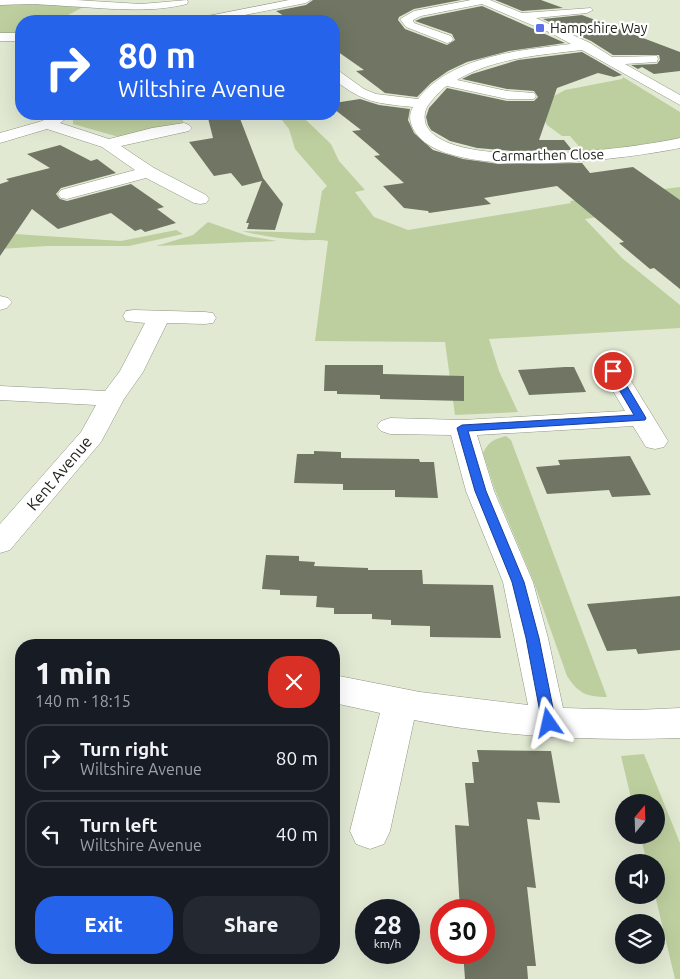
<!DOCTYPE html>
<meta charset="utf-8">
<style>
body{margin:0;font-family:Ubuntu,sans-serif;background:#242831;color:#f1f3f6;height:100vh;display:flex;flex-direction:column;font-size:19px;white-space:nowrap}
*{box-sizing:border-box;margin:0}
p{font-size:16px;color:#9ea1a6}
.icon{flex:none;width:28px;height:28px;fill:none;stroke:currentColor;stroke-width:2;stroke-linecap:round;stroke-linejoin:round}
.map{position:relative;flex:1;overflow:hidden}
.details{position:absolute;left:15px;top:639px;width:325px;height:325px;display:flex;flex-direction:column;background:#171b24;border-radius:20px;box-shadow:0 5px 20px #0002}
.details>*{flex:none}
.guide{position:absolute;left:15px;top:15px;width:325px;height:105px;border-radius:20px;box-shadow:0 5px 20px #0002;background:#2563eb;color:#fff;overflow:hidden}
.needle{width:32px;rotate:19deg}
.tools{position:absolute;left:615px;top:794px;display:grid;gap:10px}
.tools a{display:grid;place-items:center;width:50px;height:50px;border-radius:50%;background:#171b24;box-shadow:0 5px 20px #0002;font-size:25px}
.speed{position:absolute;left:355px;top:899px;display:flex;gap:10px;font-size:25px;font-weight:700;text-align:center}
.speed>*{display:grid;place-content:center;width:65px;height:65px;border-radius:50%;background:#171b24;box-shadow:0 5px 20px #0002;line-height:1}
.speed small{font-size:12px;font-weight:400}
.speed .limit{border:8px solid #d22;background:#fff;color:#111}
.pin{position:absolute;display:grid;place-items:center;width:42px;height:42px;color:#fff;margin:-21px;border:2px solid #fff;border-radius:50%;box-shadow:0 1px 5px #0007}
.me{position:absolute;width:55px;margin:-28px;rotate:349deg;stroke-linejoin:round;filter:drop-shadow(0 0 4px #0008)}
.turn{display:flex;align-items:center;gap:18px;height:105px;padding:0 20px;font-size:22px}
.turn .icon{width:65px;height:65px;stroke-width:2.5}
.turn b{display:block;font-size:35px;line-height:42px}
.round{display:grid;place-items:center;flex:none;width:52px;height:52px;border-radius:20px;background:#242831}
.headline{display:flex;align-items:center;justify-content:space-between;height:85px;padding:0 20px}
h1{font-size:30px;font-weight:800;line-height:38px}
.cta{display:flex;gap:10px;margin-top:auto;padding:10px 20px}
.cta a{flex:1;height:58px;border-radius:20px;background:#2563eb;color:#fff;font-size:20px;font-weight:800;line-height:58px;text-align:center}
.cta a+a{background:#242831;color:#f1f3f6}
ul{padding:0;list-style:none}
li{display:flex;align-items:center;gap:15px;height:68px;margin:0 10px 8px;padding:0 10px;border:2px solid #363941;border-radius:20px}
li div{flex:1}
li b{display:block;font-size:19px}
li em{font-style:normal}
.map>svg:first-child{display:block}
.green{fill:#becf9f}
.building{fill:#707663}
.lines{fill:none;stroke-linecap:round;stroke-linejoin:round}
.minor-casing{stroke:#8e9581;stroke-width:1}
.minor{fill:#fff;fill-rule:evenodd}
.route{fill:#2563eb;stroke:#184099}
.poi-dot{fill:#5e70e8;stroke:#fff;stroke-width:2}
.labels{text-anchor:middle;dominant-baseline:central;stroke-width:4.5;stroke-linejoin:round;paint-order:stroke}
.far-poi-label{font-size:14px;fill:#21241c;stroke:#fff;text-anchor:start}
.far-street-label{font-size:14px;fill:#21241c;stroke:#fff}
.street-label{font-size:16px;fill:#21241c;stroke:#fff}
</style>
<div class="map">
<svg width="680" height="979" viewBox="0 0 680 979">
<rect width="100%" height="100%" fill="#e1e9d3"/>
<g class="green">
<path d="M22 3 85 6 57 21H21V35L0 34V5Z"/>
<path d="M623 77 680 112V141L628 149 583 151 570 136H562L547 125 541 115 554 96 565 90 622 79Z"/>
<path d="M79 114H183V125L119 137 73 124V119Z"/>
<path d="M277 114H299L306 120 331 144 339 161 365 190 355 192 374 217 408 230 571 203 570 201 680 187V206H667L585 219 622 258 680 305V328L489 339 499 371 518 412 455 415 445 342 315 341 328 241C319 239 310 241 301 240 281 239 261 236 242 231L315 233 322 191 327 186 295 149 289 129Z"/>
<path d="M208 222 248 236 277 241 156 246 193 235Z"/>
<path d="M176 230 183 234 129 246H47L0 249V233L121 241Z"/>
<path d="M506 436 511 440 607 697C586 697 578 693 567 676L533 580 495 490 483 453C488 442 494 439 506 436Z"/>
<path d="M644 754 680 843V979H675L655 895 656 862H647L640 835H656V802H632L621 756Z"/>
</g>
<g class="building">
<path d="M313 0H461L414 9 399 17 398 20 405 29 447 45 455 40 452 34 415 21 422 18 482 6 565 43 509 51 467 62 448 71 431 83 417 97 385 93 356 71 364 70 334 49V21H292L276 11 306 5Z"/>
<path d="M495 0H541L563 8 522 11Z"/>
<path d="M582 15 680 52V71L654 74 642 67 638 69 631 65 657 64 660 60 659 55H613L591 41 543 19Z"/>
<path d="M582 52 622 75 614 77 598 73 557 88 539 140H564L572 150 512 151 477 148 450 141 431 130 428 125 426 117 429 108 447 88 507 101H534L538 97 534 91 507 89 462 79 472 74 518 60Z"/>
<path d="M360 99 379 105 410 109 408 120 414 133 433 150 463 159 499 164 582 163 590 173 633 167 680 200V289L654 268 650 269 619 243 624 242 557 186 484 198 491 204 429 213 428 211 404 208 383 186 404 183 374 156 380 155 352 131 361 130 334 109V103Z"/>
<path d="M239 116 263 178 283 204 275 230 247 229 249 223H246L262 181 242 186 231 173 214 176 189 142 213 138 208 118Z"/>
<path d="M60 145 91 161 97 159 116 173 61 188 56 194 60 199 67 201 131 184 164 207 157 209 176 223 145 232 141 229 135 231 111 213 58 229 32 209 0 256V184L9 181 6 179 50 168 27 154Z"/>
<path d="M325 365H383V374L464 376V401L380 399V395L337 394V391H324Z"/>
<path d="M565 367H574L586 392 529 395 518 370Z"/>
<path d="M314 451 341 452V458L419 459 420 462H434L438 498 395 497V490H343V484L294 483 297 454H314Z"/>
<path d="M630 456 651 495 612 497 609 490 547 494 536 467 560 465 558 460Z"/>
<path d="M266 555 299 556V561L315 562 314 566 368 568V570H422L423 584 493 585 501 638 430 637V626L391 625V620L372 619V614H334V608L316 607 317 596 280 595V590L262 589Z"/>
<path d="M680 596V650L638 654 636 649 607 651 587 604Z"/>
<path d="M477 750 551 751 560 803 537 802 540 820 527 819 536 888 527 887 536 966H527L528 979H465L463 952H484V910H460L455 825 469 826 465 783H474L472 762H479Z"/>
</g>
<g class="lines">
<defs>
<g id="minor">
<path d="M0 0H76L141 4 187 0 188 2 187 4C146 14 106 8 65 6 43 4 22 4 0 5Z"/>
<path d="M289 0H311L306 3 214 21H192L198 18Z"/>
<path d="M471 0H490L522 13 591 8 593 10 587 13 536 18 590 43 612 57 657 56 658 59 657 62 625 64 680 95V105L582 50C541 55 493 58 457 80L507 91 534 93 536 96 534 99H507L447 86 445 87C439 93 432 99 427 107 423 115 424 125 430 131 465 170 631 149 680 138V148C627 159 448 183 415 132 410 124 408 116 413 107 375 103 365 103 334 80V70L339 71 364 89 376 94 418 99C451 56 520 50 571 44L551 33 482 4 421 16 413 20 414 23 451 36 453 39 451 42 447 43 406 27 400 19 414 11Z"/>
<rect x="0" y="33" width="21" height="8"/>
<path d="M55 114 71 115 60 123 109 139 152 128 184 123 189 125 192 128 189 131 121 146 154 168 206 195 209 199 206 203 200 204 194 203 146 178 67 199 61 198 58 194 61 190 135 170 102 147 47 129 0 143V133L42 121Z"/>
<path d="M0 296 8 298 12 302 7 308 0 310Z"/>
<path d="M134 310 205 312 213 313 216 318 213 323 205 324 167 323 143 372 124 399 101 442 10 550 0 553V524L81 432 96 405 0 400V386L105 391 120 371 145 323 126 321 123 316 126 311Z"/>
<path d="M613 364 621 366 625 371 668 441 664 447 655 449 646 447 633 426 477 435 494 491 533 582 548 638 563 708 636 710 680 708V738C590 741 502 737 414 720L390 831 384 844 370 849 356 844 350 831 380 713 334 703V675L420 692 528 705 503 582 466 491 451 435 390 434 381 431 377 426 381 421 390 418 462 420 625 411 601 371 605 366Z"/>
</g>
</defs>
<use href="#minor" class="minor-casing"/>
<use href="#minor" class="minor"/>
</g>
<path class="route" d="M613 368 618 371 646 418 645 420 468 431 486 491 524 582 539 638 556 723 554 728 549 730 544 728 542 723 526 638 512 582 475 491 457 428 462 425 634 415 608 371Z"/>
<rect class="poi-dot" x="535" y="23" width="10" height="10" rx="2.5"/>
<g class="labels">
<g class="far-poi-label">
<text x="550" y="28">Hampshire Way</text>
</g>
<g class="far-street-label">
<text transform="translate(548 155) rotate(-1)">Carmarthen Close</text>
</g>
<g class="street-label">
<text transform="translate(59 473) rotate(-50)">Kent Avenue</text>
</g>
</g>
</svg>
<div class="tools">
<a><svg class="needle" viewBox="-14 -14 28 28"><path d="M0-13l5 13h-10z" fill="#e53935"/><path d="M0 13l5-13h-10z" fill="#9ea1a6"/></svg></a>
<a><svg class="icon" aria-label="sound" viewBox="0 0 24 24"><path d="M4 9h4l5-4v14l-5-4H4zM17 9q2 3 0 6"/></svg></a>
<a><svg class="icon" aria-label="layers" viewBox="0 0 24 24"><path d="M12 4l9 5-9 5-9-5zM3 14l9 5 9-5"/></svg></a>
</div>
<div class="speed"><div>28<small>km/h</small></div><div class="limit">30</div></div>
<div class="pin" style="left:613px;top:371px;background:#d93025"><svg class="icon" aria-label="arrive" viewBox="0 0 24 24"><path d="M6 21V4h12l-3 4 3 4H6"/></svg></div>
<svg class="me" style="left:549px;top:723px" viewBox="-20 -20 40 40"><path d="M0-17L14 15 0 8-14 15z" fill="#2563eb" stroke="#fff" stroke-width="4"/></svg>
<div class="guide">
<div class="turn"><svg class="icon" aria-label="right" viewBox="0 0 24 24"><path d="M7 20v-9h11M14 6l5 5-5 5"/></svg><div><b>80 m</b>Wiltshire Avenue</div></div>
</div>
<section class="details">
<div class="headline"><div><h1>1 min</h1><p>140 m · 18:15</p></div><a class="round" style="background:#d93025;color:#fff"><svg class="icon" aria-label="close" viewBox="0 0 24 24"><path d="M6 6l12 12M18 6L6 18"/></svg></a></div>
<ul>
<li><svg class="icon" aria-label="right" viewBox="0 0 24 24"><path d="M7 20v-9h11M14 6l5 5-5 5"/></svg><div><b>Turn right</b><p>Wiltshire Avenue</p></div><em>80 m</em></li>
<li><svg class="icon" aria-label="left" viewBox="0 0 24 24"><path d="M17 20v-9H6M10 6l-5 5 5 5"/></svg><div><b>Turn left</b><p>Wiltshire Avenue</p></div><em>40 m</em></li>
</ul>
<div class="cta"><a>Exit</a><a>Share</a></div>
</section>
</div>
